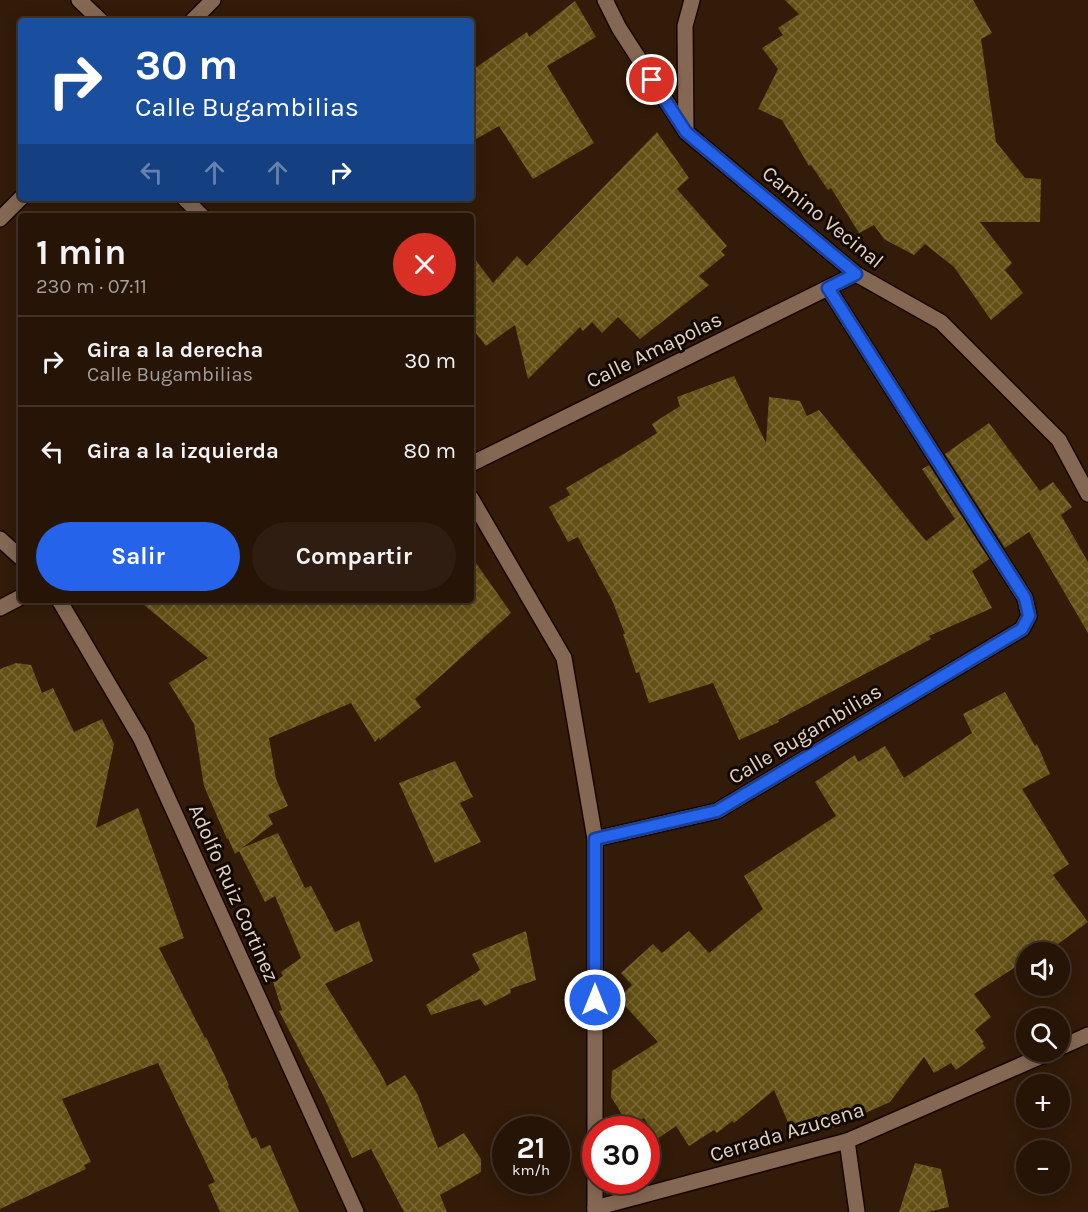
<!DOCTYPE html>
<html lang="es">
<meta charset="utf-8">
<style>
body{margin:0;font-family:Karla,sans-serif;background:#2e1d10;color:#f1f3f6;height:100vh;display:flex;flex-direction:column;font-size:22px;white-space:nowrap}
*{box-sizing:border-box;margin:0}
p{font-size:20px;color:#a49e9b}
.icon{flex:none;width:33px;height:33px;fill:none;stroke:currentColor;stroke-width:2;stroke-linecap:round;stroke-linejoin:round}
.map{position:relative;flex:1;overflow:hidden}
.details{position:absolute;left:18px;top:213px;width:456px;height:390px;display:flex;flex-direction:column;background:#261406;border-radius:6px;box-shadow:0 3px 15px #0003,0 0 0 2px #423328}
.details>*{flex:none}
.top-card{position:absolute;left:18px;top:18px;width:456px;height:183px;border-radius:6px;box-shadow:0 3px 15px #0003,0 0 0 2px #423328;background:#1a4fa0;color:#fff;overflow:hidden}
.controls{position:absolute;left:1016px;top:942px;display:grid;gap:12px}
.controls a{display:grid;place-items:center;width:54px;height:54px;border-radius:50%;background:#261406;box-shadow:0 3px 15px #0003,0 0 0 2px #423328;font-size:30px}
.speed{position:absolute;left:492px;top:1116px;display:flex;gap:12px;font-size:30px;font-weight:700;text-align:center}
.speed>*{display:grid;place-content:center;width:78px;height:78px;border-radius:50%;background:#261406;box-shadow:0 3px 15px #0003,0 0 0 2px #423328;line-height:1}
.speed small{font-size:15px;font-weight:400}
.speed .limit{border:9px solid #d22;background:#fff;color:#111}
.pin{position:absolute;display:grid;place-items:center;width:51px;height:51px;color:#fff;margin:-26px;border:3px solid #fff;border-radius:50%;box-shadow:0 2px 6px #0007}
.me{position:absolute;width:66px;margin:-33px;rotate:0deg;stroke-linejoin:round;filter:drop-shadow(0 0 4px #0008)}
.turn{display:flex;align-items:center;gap:21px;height:126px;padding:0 18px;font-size:27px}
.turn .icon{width:78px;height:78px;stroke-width:2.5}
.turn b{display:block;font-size:42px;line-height:51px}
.lanes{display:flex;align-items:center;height:57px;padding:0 18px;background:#0003;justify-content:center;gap:30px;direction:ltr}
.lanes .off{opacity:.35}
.round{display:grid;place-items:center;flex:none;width:63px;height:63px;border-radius:32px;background:#2e1d10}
.head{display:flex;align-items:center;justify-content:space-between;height:102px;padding:0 18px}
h1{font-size:36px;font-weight:700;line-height:45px}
.button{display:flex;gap:12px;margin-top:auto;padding:12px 18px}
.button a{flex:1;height:69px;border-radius:36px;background:#2563eb;color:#fff;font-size:24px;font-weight:700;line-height:69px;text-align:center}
.button a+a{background:#2e1d10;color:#f1f3f6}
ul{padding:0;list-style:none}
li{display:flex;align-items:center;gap:18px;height:90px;padding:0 18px;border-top:2px solid #423328}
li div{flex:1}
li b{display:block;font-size:22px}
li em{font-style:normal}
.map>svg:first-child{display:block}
.building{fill:url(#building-cross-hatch)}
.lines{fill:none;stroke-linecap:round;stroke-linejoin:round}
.minor-casing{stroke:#190500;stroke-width:18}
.tertiary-casing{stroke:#190500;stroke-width:18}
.minor{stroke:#846853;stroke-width:15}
.tertiary{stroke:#846853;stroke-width:15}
.route-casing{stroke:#184099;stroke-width:15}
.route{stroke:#2563eb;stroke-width:10}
.labels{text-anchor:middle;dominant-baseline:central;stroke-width:6;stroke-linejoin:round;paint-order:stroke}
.street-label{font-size:21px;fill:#e2d2c6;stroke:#130903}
</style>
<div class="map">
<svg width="1088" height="1212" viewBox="0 0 1088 1212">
<defs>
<pattern id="building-cross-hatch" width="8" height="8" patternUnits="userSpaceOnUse" patternTransform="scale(1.5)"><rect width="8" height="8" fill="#635014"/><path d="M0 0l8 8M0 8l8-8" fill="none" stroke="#796835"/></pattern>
</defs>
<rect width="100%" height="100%" fill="#321b08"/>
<g class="building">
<path d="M785 0H973L992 33 981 39 996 142 1025 178 1041 179 1040 222H980L1012 263 1005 270 1023 293 991 320 954 267 925 244 914 255 884 239 874 225 859 233 831 188 828 190 811 165 809 166 782 120 758 109 778 69 762 48 783 35 778 28 799 14Z"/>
<path d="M575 1 596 37 547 66 594 143 533 179 499 126 471 142V71L527 32 529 37Z"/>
<path d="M657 132 689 178 677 189 727 246 721 251 725 255 699 276 709 285 640 339 618 317 602 333 592 322 583 331 580 327 528 379 515 325 486 346 471 327V254L493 283 517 256 527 266Z"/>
<path d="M734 376 766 443 769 397 800 401 807 416 819 410 926 541 955 519 922 469 929 465 989 559 972 571 992 608 929 636 931 639 778 720 779 722 739 740 713 683 649 703 639 672 636 673 623 634H625L612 600 578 537 568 542 549 507 570 495 566 488 622 455 657 433 652 424 680 406 677 397Z"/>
<path d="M989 423 1040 491 1053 482 1072 507 1061 515 1088 562V633L1029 532 1005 548 945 454Z"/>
<path d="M471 556 511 613 415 699 421 707 380 740 379 737 375 742 351 703 269 738 276 779 288 806 268 815 273 824 242 848 278 833 305 888 311 886 335 932 359 921 373 961 325 984 379 1070 387 1086 405 1075 417 1093 438 1148 464 1133 481 1159V1172L440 1195 447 1212H404L371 1149 352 1158 324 1097 279 1011 282 1010 273 982 283 976 281 972 301 958 275 896 265 902 239 851 235 854 228 838 227 839 204 786 194 724 169 683 208 658 138 600H471Z"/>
<path d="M16 663 31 665 42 693 53 688 74 732 102 719 114 744 96 828 138 808 184 938 159 948 205 1038 206 1037 229 1085 228 1086 252 1139 256 1137 261 1149 270 1145 299 1212H220L208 1185 215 1182 158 1063 62 1099 91 1162 84 1165 86 1169 0 1209V669Z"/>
<path d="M1005 692 1035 746 1037 744 1050 774 1022 789 1069 864 1053 875 1088 922 1047 952 1043 949 1038 952H1026V960L974 994 991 1017 975 1030 984 1042 982 1043 986 1048 956 1070 951 1063 934 1073 924 1057 890 1102 829 1129 817 1116 790 1127 774 1090 734 1123 732 1121 717 1133 714 1130 689 1146 676 1126 657 1139 644 1118 630 1127 611 1097 612 1071 658 1042 618 998 632 985 621 973 653 944 662 953 689 931 709 953 763 909 744 876 836 816 815 782 855 755 858 762 885 746 904 778 972 733 963 714Z"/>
<path d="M455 761 473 797 460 803 481 842 435 863 399 783Z"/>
<path d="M526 931 536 980 510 989 511 993 485 1006 480 999 431 1015 426 1005 480 970 472 954Z"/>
<path d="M915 1163 941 1169 949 1207 928 1212H899Z"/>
</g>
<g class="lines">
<defs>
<g id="minor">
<path d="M79 0 101 21"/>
<path d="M605 0 619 28 686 132 856 274 941 322 1059 440 1088 494"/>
<path d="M192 21 213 0"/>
<path d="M686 132 685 26 692 0"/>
<path d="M184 198 202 216"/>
<path d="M0 219 21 198"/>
<path d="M471 464 856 274"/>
<path d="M471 498 564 658 595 839V1212"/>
<path d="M0 608 21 597"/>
<path d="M595 839 717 811 1022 629 1029 616 1025 598 828 288"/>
<path d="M1059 1048 1088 1035"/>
<path d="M847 1141 857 1212"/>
<path d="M595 1208 847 1141 1051 1052"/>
</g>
<g id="tertiary">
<path d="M0 539 21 558"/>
<path d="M59 600 141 739 356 1212"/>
</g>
</defs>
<use href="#minor" class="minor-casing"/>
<use href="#tertiary" class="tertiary-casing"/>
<use href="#minor" class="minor"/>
<use href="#tertiary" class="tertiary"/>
</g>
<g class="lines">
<defs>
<path id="route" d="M595 1000V839L717 811 1022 629 1029 616 1025 598 828 288 856 274 686 132 652 80"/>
</defs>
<use href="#route" class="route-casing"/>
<use href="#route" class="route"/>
</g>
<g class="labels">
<g class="street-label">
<text transform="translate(823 217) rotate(39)">Camino Vecinal</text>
<text transform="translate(654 350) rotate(-26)">Calle Amapolas</text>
<text transform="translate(805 734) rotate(-31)">Calle Bugambilias</text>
<text transform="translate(234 893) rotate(66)">Adolfo Ruiz Cortinez</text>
<text transform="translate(787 1132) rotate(-17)">Cerrada Azucena</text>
</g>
</g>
</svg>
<div class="controls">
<a><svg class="icon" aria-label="sound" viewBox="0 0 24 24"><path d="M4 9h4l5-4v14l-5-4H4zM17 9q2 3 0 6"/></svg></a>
<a><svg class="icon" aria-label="search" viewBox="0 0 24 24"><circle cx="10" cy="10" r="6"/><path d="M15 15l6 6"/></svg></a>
<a>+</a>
<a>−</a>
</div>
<div class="speed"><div>21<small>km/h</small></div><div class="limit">30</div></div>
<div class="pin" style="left:652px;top:80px;background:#d93025"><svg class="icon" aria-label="arrive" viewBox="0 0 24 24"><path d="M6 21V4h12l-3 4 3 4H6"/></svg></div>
<svg class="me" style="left:595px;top:1000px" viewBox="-20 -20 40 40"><circle r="17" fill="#2563eb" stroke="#fff" stroke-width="3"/><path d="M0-11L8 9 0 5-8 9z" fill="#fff"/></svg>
<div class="top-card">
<div class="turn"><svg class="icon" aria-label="right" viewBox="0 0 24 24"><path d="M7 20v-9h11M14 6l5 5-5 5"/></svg><div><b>30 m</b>Calle Bugambilias</div></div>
<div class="lanes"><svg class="icon off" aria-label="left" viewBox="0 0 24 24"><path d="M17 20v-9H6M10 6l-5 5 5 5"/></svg><svg class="icon off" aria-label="ahead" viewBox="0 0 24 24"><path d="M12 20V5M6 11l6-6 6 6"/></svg><svg class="icon off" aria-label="ahead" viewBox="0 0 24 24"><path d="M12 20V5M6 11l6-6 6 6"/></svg><svg class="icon" aria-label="right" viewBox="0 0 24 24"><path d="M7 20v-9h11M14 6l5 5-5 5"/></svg></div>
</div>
<section class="details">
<div class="head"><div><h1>1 min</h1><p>230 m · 07:11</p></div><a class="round" style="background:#d93025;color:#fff"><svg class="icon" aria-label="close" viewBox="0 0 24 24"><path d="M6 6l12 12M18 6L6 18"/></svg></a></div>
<ul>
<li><svg class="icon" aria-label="right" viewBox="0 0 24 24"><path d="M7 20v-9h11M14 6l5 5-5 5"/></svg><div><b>Gira a la derecha</b><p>Calle Bugambilias</p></div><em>30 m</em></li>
<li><svg class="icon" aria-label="left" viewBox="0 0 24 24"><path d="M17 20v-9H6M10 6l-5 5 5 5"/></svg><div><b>Gira a la izquierda</b></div><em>80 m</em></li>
</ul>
<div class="button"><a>Salir</a><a>Compartir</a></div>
</section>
</div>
